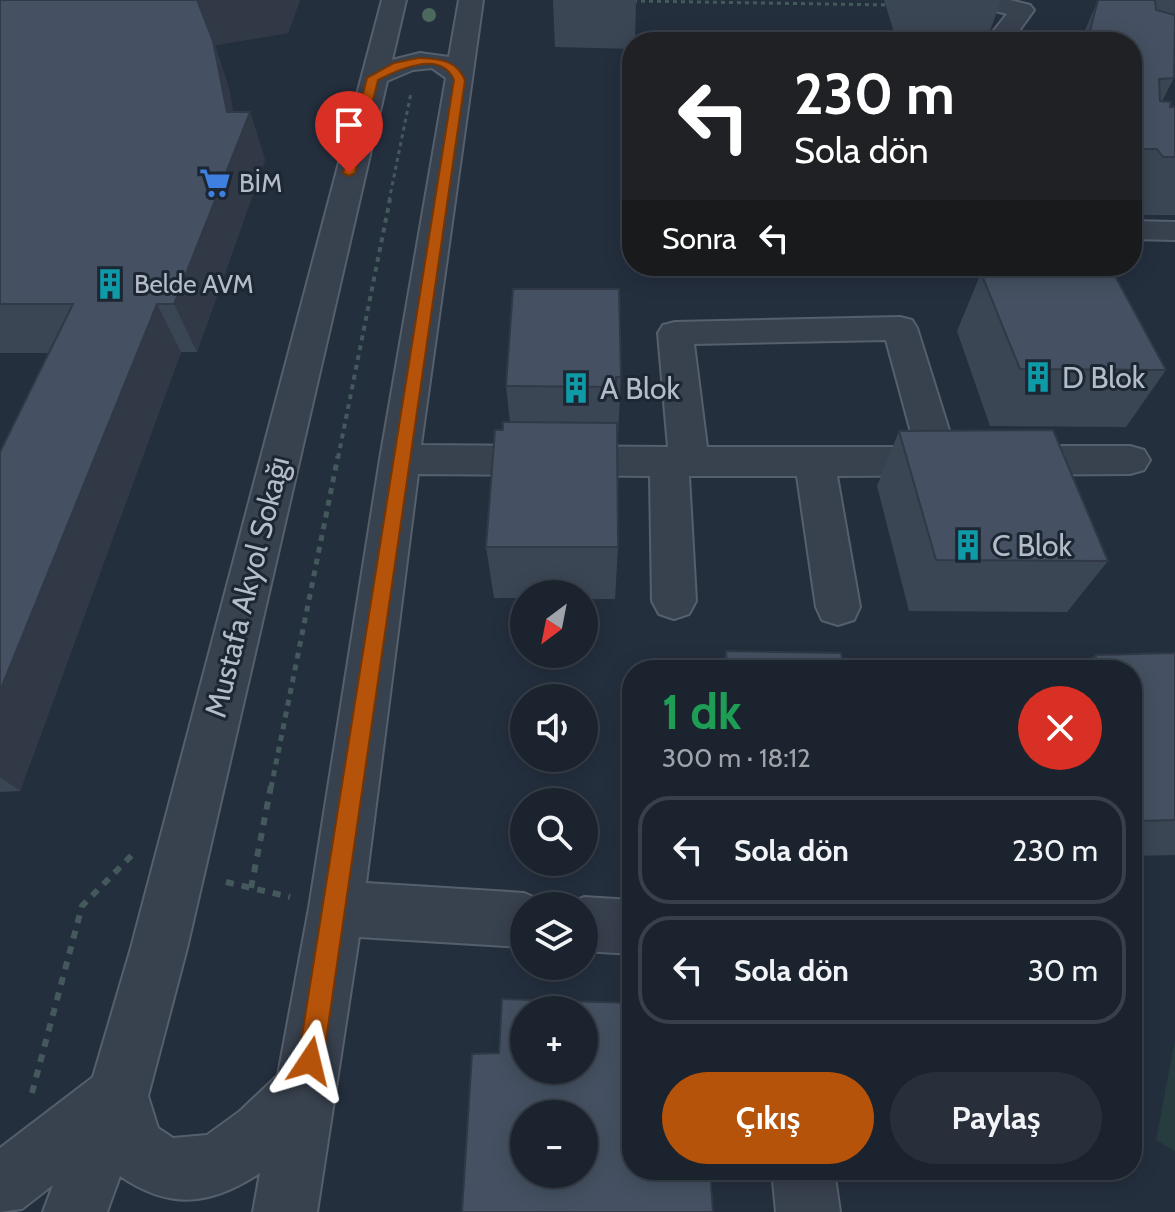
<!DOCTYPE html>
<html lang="tr">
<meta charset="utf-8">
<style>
body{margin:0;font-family:Cabin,sans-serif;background:#282f3a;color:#f1f3f6;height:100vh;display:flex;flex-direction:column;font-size:30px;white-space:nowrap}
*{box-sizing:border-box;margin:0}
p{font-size:26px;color:#a0a4aa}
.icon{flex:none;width:44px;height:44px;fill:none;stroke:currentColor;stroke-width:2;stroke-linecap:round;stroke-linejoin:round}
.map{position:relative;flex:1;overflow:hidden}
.drawer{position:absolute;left:622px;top:660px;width:520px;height:520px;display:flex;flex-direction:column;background:#1b232e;border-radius:32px;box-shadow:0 4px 20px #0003,0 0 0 2px #39404a}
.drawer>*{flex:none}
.hud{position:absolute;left:622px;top:32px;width:520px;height:244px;border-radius:32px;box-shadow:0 4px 20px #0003,0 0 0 2px #39404a;background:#202124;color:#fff;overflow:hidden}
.needle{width:52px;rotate:212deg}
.tools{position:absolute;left:510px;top:580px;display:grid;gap:16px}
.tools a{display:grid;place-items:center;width:88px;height:88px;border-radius:50%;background:#1b232e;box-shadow:0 4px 20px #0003,0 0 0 2px #39404a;font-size:40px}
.pin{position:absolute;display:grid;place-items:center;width:68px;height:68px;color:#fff;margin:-82px -34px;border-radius:50% 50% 50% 0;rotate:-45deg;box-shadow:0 0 8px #0007}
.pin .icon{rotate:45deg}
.me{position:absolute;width:88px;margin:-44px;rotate:10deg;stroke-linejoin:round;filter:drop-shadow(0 0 6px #0008)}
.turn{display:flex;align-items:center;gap:28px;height:168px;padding:0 40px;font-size:36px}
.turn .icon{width:104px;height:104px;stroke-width:2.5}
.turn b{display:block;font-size:56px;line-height:68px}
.then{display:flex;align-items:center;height:76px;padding:0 40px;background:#0003;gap:16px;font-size:30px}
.round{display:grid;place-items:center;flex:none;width:84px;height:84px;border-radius:42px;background:#282f3a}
.overview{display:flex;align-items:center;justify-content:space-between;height:136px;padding:0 40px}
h1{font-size:48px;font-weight:800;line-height:60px;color:#1e9e55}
.button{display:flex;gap:16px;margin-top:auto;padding:16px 40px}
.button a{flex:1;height:92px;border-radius:48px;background:#b45309;color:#fff;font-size:32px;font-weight:800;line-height:92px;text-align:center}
.button a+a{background:#282f3a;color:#f1f3f6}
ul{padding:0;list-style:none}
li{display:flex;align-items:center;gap:24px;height:108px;margin:0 16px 12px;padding:0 24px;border:4px solid #39404a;border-radius:32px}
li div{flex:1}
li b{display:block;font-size:30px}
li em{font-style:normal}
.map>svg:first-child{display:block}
.green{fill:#263c3f}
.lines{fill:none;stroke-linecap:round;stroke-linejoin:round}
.minor-casing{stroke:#565f6c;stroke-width:4}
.path-far3{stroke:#44595c;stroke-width:3;stroke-dasharray:4 4;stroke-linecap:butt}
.path-far2{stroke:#44595c;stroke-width:4;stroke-dasharray:5 5;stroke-linecap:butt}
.path-far1{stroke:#44595c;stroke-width:5;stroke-dasharray:6 6;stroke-linecap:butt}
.path{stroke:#44595c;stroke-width:6;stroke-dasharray:8 8;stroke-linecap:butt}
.minor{fill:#38414e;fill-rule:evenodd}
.tree{fill:#4b6a5d}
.wall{fill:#3b4654}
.shaded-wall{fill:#303945}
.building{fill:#455162;stroke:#303945;stroke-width:2;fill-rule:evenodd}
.route{fill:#b45309;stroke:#753606;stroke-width:2}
.labels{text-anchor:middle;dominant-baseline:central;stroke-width:6;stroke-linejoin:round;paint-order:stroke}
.far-poi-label{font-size:26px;fill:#b4bcc9;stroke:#1d2633;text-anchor:start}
.poi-label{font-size:30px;fill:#b4bcc9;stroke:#1d2633;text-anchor:start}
.street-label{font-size:30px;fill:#b4bcc9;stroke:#1d2633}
</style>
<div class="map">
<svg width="1175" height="1212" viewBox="0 0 1175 1212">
<rect width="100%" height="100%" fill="#242f3e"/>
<path class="green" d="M1175 1040V1151L1156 1140Z"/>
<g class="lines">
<defs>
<g id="minor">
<path d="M382 0H406L392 60 420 53 449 57 459 0H483L421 445 668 447 658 333 663 325 675 322 900 317 912 320 917 328 954 446H1130L1144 450 1150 460 1144 470 1130 474 837 476 860 607 854 620 838 625 822 620 816 607 797 476H689L696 601 689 614 674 619 659 614 652 601 650 476 418 474 366 883 524 893 543 901 545 906H524V947L359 937 317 1212H253L260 1173C210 1206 170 1210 120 1176L107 1212H43L53 1185 22 1209 0 1212V1148L93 1077 131 948ZM432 68 446 78 380 459 309 908 278 1075 240 1111 207 1135 173 1138 158 1128 148 1096 187 948 387 81 413 70ZM886 340 915 447H707L694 344Z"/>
<path d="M968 0H1010L1030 5 1034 10 1011 42H985L1007 14 972 5Z"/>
<path d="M1132 221 1175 222V240L1132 239Z"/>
<path d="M584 897 632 900V954L584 951V906H564Z"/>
<path d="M772 1170H834L840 1212H776Z"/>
</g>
</defs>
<use href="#minor" class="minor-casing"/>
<g class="path-far3">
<path d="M633 1 891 5"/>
<path d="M389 201 411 93"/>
</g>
<path class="path-far2" d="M338 458 390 199"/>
<path class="path-far1" d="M271 788 338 456"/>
<g class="path">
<path d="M226 882 290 897"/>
<path d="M251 888 271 786"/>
<path d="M32 1093 82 906 132 855"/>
</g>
<use href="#minor" class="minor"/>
</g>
<circle class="tree" cx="429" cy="15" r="7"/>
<g class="wall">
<path d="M0 0H300L288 33 215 45 229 89 233 112H250L265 160 197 352H181L20 791 0 792V452L49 353H0Z"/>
<path d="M553 0H636L635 42H632V49L555 47Z"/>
<path d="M884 0H1001L986 42H897Z"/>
<path d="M1098 0H1175L1174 78 1162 101 1170 107H1175V215H1132V42H1080Z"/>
<path d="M981 273 1166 370 1126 427 990 426 957 331Z"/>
<path d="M621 377 618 434H617L618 547 615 599H584V594H524V598H494L486 547 503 430 510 422 506 386Z"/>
<path d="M899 431 1108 561 1067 612 909 611 877 486Z"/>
<path d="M726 651 844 667 887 670H721Z"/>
<path d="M1175 653V855L1132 856V670H1081L1095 655Z"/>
</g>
<g class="shaded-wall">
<path d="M197 0H300L288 33 215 45 229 89 239 140 250 112 265 160 197 352 174 304 227 112Z"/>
<path d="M157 304 181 352 20 791 0 777V691Z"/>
</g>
<g class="building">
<path d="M0 0H197L213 41 227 112H250L174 304H157L0 691V452L73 304H0Z"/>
<path d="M1098 0H1155L1156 10 1175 15 1174 78 1159 79 1160 101 1171 102 1170 107H1175V157H1163L1157 149H1142L1132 134V42H1087Z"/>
<path d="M981 273 1114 274 1166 370 1020 369Z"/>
<path d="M513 289H619L621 377H616V387L506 386Z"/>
<path d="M503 422 617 423 618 547H486L495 430H503Z"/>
<path d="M1053 430 1108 561 936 560 899 431Z"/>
<path d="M726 651 841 653 844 667H887V670H727Z"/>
<path d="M1175 653V820L1140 821 1132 798V670H1101L1095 655Z"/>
<path d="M502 999 632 1003V1170H710L713 1212H462L472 1054 499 1053ZM524 1010H584V1070H524ZM524 1114H584V1174H524Z"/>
</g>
<path class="route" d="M418 58C439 59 456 59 465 80L323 1061 319 1069 310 1073 302 1069 298 1061 454 80C441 50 399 69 378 80L355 173 349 176 343 173 367 78 394 63Z"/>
<defs>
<symbol id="supermarket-bare" viewBox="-9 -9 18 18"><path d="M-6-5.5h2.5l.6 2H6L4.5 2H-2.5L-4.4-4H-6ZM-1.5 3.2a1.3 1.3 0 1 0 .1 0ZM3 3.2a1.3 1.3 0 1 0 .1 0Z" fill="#3f7fe0" stroke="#1d2633" stroke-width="2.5" paint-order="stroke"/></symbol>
<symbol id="building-bare" viewBox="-9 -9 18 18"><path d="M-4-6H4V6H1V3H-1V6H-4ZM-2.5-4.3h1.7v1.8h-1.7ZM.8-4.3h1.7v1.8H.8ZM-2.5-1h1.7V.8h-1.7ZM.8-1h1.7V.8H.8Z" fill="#0f9aa8" stroke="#1d2633" stroke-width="2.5" paint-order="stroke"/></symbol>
</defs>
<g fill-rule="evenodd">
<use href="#supermarket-bare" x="193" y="161" width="44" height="44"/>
<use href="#building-bare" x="88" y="262" width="44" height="44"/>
<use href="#building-bare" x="1016" y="355" width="44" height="44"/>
<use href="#building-bare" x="554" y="366" width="44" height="44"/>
<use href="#building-bare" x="946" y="523" width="44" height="44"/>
</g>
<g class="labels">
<g class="far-poi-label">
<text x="239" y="183">BİM</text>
<text x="134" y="284">Belde AVM</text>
</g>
<g class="poi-label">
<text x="1062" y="377">D Blok</text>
<text x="600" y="388">A Blok</text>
<text x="992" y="545">C Blok</text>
</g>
<g class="street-label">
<text transform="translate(247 587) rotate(-76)">Mustafa Akyol Sokağı</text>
</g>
</g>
</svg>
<div class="tools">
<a><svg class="needle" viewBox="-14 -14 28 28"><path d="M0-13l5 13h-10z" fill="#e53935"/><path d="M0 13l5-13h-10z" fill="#a0a4aa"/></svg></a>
<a><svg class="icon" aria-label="sound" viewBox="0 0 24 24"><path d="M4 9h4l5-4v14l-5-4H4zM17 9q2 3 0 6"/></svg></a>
<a><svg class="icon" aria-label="search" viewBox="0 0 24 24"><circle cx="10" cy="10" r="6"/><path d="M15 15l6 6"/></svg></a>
<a><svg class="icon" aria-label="layers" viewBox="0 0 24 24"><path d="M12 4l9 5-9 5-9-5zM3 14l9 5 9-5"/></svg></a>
<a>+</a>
<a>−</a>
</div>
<div class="pin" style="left:349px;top:173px;background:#d93025"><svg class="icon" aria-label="arrive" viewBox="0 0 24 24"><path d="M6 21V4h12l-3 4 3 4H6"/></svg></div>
<svg class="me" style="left:310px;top:1061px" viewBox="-20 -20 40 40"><path d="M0-17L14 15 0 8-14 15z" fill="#b45309" stroke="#fff" stroke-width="4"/></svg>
<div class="hud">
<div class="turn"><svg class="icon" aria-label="left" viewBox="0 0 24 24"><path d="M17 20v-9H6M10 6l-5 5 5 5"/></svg><div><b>230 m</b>Sola dön</div></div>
<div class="then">Sonra<svg class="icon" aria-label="left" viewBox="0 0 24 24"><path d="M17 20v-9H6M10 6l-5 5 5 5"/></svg></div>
</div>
<section class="drawer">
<div class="overview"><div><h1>1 dk</h1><p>300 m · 18:12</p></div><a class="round" style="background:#d93025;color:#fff"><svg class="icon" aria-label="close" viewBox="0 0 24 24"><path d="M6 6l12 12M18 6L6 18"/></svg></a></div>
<ul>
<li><svg class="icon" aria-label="left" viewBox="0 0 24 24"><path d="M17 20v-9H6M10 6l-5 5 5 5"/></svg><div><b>Sola dön</b></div><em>230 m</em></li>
<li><svg class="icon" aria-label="left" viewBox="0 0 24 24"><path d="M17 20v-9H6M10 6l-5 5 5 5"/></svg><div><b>Sola dön</b></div><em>30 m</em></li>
</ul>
<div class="button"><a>Çıkış</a><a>Paylaş</a></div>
</section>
</div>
